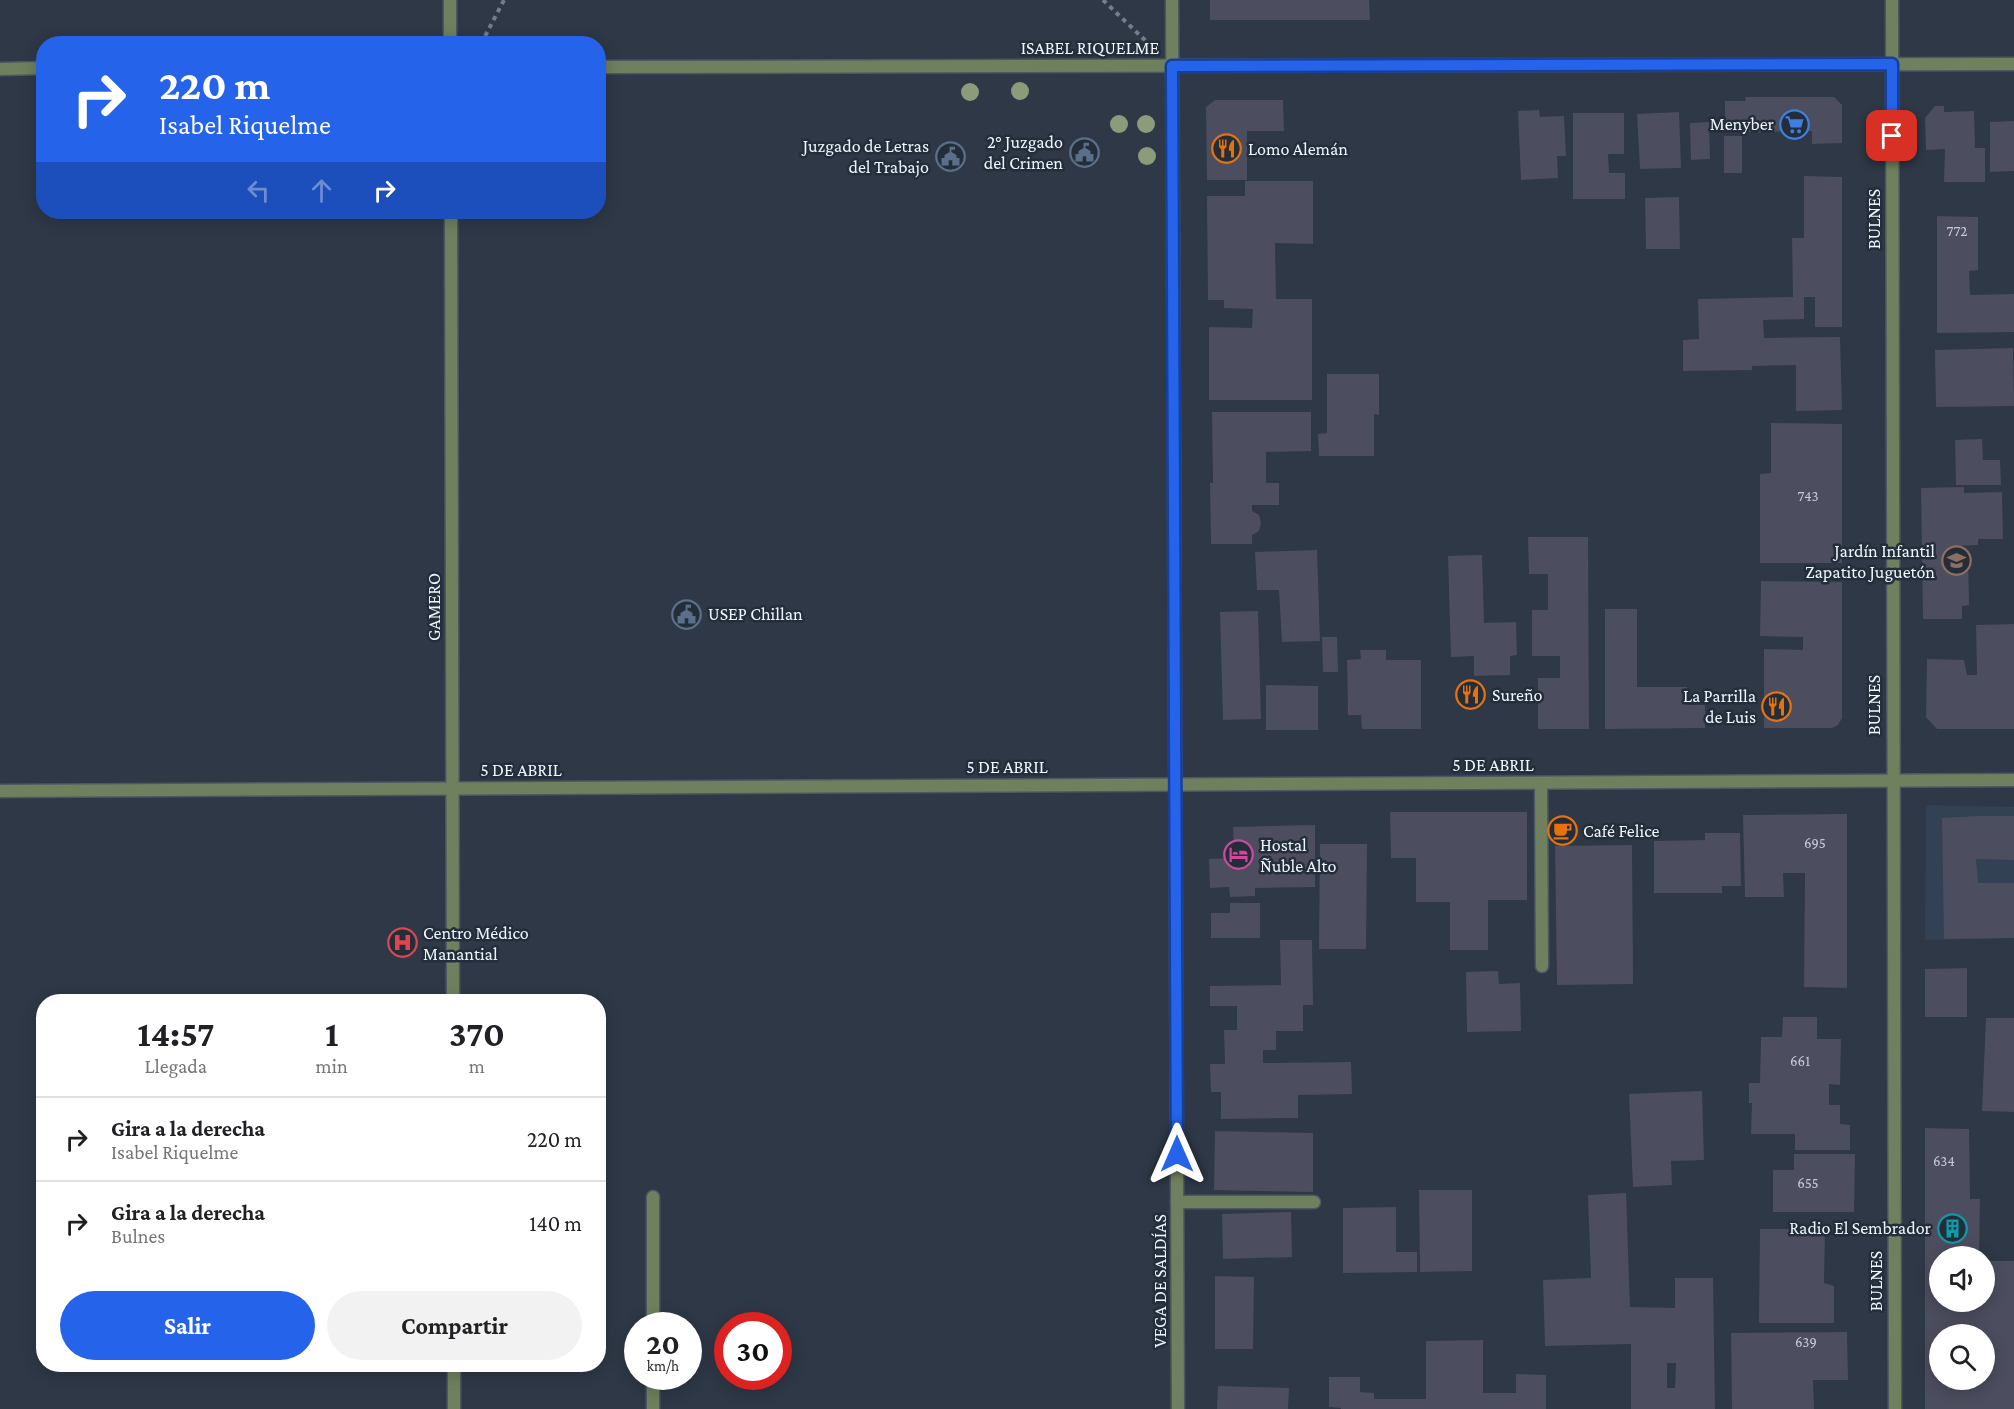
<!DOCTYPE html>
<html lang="es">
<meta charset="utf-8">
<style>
body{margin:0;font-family:"Crimson Pro",serif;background:#f2f2f2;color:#202124;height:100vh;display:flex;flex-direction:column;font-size:22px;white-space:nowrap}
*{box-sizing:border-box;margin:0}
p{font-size:20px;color:#757577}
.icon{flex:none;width:33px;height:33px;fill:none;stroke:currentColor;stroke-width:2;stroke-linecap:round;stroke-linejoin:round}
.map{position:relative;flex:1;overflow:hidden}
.details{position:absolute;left:36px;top:994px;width:570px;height:378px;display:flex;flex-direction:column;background:#fff;border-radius:24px;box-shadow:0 3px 15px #0003}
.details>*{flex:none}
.guide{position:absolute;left:36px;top:36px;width:570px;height:183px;border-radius:24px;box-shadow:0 3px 15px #0003;background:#2563eb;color:#fff;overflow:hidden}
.fabs{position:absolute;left:1929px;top:1246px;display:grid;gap:12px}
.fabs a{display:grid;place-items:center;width:66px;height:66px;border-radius:50%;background:#fff;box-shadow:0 3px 15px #0003;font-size:30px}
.speed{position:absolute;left:624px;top:1312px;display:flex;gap:12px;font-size:30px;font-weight:700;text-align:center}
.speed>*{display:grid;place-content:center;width:78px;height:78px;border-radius:50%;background:#fff;box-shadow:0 3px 15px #0003;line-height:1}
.speed small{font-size:15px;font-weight:400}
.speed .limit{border:9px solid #d22;background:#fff;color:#111}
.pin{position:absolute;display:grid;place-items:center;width:51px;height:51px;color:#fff;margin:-26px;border-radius:12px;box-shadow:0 3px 9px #0006}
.me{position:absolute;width:66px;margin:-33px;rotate:0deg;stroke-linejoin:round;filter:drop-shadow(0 0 4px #0008)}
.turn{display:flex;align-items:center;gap:21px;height:126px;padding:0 24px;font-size:27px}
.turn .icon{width:78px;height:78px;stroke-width:2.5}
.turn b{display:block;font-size:42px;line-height:51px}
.lanes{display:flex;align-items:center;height:57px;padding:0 24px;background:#0003;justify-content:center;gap:30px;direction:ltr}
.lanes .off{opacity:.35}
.eta{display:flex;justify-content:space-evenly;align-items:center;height:102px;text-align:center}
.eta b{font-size:36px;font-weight:700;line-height:42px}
.primary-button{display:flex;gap:12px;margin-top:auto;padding:12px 24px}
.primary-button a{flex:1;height:69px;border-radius:36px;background:#2563eb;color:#fff;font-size:24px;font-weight:700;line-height:69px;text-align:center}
.primary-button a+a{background:#f2f2f2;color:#202124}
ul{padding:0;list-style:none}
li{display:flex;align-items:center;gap:18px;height:84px;padding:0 24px;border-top:2px solid #e0e0e0}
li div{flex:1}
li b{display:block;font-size:22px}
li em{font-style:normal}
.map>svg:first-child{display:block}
.built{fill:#334154}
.building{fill:#4c4d5e;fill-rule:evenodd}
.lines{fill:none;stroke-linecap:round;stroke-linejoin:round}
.service-casing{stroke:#4d5663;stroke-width:15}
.minor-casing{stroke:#4d5663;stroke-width:15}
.tertiary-casing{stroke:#4d5663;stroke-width:15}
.path{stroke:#747d89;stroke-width:4;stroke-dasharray:4.5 4.5;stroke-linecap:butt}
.service{stroke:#6e805d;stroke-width:12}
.minor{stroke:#6e805d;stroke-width:12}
.tertiary{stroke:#6e805d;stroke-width:12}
.tree{fill:#8c9b7a}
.route-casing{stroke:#184099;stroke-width:15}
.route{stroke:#2563eb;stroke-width:10}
.labels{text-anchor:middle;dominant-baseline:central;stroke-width:5;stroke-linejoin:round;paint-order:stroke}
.number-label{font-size:15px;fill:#c6cbd6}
.street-label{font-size:18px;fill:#eef5fe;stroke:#242e3b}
.poi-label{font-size:18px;fill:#eef5fe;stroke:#242e3b;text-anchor:end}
</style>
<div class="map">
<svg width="2014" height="1409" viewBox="0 0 2014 1409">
<rect width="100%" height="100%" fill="#2e3846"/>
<path class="built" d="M1926 805 2014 807V938L1925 940Z"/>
<g class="building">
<path d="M1210 0H1369L1370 20H1210Z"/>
<path d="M1745 97H1834L1842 105V143L1812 144V131L1746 132V124L1725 125V101H1746Z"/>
<path d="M1215 100H1283L1284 131H1247V180H1207L1206 107Z"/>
<path d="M1935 106H1944V112L1974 111 1975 148H1985V182H1944L1945 149 1926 150 1925 118Z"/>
<path d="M1539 110 1540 117 1564 116 1566 156H1557L1558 178 1521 180 1518 111Z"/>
<path d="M1679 112 1681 168 1640 169 1637 114Z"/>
<path d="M1573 113H1624V154H1608L1609 173H1625V199H1573Z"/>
<path d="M2014 121V171L1990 172V122Z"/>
<path d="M1709 122 1710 159 1691 160 1690 123Z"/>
<rect x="1724" y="136" width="18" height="37"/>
<path d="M1804 176 1842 177V327H1815V297H1804V319L1763 320 1764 338 1840 337 1842 410 1796 411V365L1752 366V370L1683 371V340L1699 339 1698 299 1793 297 1792 238H1804Z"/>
<path d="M1245 181H1313V244L1275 243 1276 299H1312V400H1209V327L1252 328 1253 309 1224 308V300H1208L1207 196H1245Z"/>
<path d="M1679 197 1680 249H1646L1645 198Z"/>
<path d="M1937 216 1978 217V270L1969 271 1970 295 2014 294V332L1937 333Z"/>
<path d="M2013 348 2014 406 1936 407 1935 350Z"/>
<path d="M1327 374H1379V415L1374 414V456H1319L1318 434 1327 433Z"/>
<path d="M1212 412H1311V451L1266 452V483H1279V505H1252V511L1259 515 1261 523 1259 531 1252 535V544H1211L1210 483H1213Z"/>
<path d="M1771 423 1842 424V563H1760V474L1771 473Z"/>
<path d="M1982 439 1983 460H2000L2001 485H1956L1955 440Z"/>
<path d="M1964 487V493L2002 492 2003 539H1978V545L1959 546V554H1968L1969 605 1962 606V619H1923L1921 488Z"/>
<path d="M1528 537H1588L1589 729H1538V678H1560V656H1532V610H1548V574H1529Z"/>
<path d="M1317 550 1320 641 1282 642 1279 590H1257L1255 552Z"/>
<path d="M1482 555 1484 623 1516 622 1517 655 1510 656V675L1474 676V656L1451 657 1448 556Z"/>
<path d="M1761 581 1842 582V718L1838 725 1832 728H1764V649L1803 650V637L1760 636Z"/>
<path d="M1605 609H1637V687H1687V705H1705V728L1605 729Z"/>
<path d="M1258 611 1261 719 1223 720 1220 612Z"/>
<path d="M2014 624V729H1937L1926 717 1927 659 1964 660 1967 675H1977L1976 625Z"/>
<path d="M1322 637H1337L1338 672H1323Z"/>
<path d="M1360 650H1386V660H1421V729H1362L1361 715H1348L1347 660 1361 659Z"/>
<path d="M1266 685 1318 686V730H1266Z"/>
<path d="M1390 812H1527V900H1488V950H1450V902H1416V858H1391Z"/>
<path d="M1847 814V988L1804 987 1805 873H1783L1784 897H1745L1743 815Z"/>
<path d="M1977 816H2014V860L1976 859 1978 883H2014V938L1944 939 1942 818Z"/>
<path d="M1315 825V887L1255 888V896L1230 897 1229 887 1210 888 1209 859 1234 858 1233 827Z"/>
<path d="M1705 833H1740L1741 886H1722V893H1654V841L1705 840Z"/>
<path d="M1320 844H1367L1366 949H1319Z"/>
<path d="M1632 845 1633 984 1557 985 1555 846Z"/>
<path d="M1230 903H1260V938H1211V913H1230Z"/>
<path d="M1280 940H1312L1313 1005H1303V1031H1276V1050H1263V1063L1351 1062 1352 1094 1298 1095V1118L1221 1119V1092H1211L1210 1064H1225L1224 1030H1237V1006H1210V986L1281 985Z"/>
<path d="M1967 968V1017H1925V969Z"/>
<path d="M1498 971 1499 984 1520 983 1521 1031 1467 1032 1466 972Z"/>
<path d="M1783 1017H1817V1039H1841L1840 1085 1829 1084V1105H1840V1124L1850 1125V1150H1795V1134H1751L1752 1103H1749V1083H1760L1761 1037H1782Z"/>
<path d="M1986 1018H2014V1112L1982 1111Z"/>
<path d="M1702 1091 1704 1160 1671 1161 1672 1185 1633 1187 1629 1094Z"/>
<path d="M1925 1128 1969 1129 1970 1199H1980L1979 1257H1940V1302H1984V1261H2014V1409H1925ZM1940 1335H1984V1380H1940Z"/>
<path d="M1215 1131 1313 1133V1192L1214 1190Z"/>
<path d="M1794 1154H1855L1854 1212H1773V1170H1794Z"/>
<path d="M1419 1190H1472V1271L1420 1272Z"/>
<path d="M1626 1193 1630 1307 1675 1308V1278H1713L1715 1409H1631V1344L1545 1346 1543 1280 1591 1278 1588 1195ZM1667 1363H1676L1675 1388H1667Z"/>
<path d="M1396 1207V1252H1417V1272L1343 1273V1208Z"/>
<path d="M1291 1212 1292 1257 1223 1259 1222 1214Z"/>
<path d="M1760 1229H1825L1824 1283 1834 1286V1323H1759Z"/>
<path d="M1215 1276 1254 1277 1253 1349H1215Z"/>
<path d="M1847 1332 1848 1380H1813L1814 1409H1732L1731 1333Z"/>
<path d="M1483 1340V1393H1516V1374L1546 1375V1409H1341V1408L1329 1407V1377H1360V1392L1374 1393V1399H1426V1341Z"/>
<path d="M1218 1386 1289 1388 1288 1409H1217Z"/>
</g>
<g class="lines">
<defs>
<g id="service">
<path d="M1541 783 1542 966"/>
<path d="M653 1197V1326"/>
<path d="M1177 1202H1314"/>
<path d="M653 1377V1409"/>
</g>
<path id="minor" d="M1172 0 1178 1409"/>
<g id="tertiary">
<path d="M450 0V44"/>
<path d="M1892 0 1895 1409"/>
<path d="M598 67 2014 64"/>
<path d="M0 69 44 68"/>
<path d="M451 212 453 1002"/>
<path d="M0 791 2014 780"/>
<path d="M454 1365V1409"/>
</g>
</defs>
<use href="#service" class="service-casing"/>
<use href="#minor" class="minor-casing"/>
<use href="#tertiary" class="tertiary-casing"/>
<g class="path">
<path d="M1103 0 1148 43"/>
<path d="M481 44 504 0"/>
</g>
<use href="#service" class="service"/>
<use href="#minor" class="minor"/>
<use href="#tertiary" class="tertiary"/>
</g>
<g class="tree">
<circle cx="1020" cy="91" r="9"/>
<circle cx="970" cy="92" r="9"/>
<circle cx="1119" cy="124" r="9"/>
<circle cx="1146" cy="124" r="9"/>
<circle cx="1147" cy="156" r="9"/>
</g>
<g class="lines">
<defs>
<path id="route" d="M1177 1154 1172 66 1892 64V136"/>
</defs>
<use href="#route" class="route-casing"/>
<use href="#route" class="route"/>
</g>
<defs>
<symbol id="supermarket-ring" viewBox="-11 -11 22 22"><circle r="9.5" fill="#242e3b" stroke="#3f7fe0" stroke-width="1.5"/><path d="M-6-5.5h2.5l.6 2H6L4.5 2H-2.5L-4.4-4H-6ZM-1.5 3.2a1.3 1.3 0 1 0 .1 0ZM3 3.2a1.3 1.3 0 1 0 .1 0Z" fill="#3f7fe0"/></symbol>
<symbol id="restaurant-ring" viewBox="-11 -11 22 22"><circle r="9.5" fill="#242e3b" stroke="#e8710a" stroke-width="1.5"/><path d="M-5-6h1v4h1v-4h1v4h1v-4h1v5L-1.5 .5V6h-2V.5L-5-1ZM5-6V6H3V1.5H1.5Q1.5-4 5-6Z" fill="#e8710a"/></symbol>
<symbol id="civic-ring" viewBox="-11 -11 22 22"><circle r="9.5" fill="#242e3b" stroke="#5c6f8a" stroke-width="1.5"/><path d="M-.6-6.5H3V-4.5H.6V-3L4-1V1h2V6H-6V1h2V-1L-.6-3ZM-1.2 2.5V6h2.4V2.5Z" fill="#5c6f8a"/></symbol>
<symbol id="school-ring" viewBox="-11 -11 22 22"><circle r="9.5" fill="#242e3b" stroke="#8d6e63" stroke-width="1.5"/><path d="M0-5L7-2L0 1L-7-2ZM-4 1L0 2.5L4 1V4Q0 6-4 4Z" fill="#8d6e63"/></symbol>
<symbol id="cafe-ring" viewBox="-11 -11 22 22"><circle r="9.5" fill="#242e3b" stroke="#e8710a" stroke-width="1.5"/><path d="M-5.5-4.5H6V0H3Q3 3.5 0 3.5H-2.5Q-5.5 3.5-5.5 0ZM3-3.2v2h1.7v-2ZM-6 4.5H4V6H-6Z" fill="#e8710a"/></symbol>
<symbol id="hotel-ring" viewBox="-11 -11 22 22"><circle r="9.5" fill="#242e3b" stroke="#d1479c" stroke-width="1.5"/><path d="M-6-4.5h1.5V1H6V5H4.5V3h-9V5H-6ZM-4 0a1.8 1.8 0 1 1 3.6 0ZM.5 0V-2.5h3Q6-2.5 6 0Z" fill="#d1479c"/></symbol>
<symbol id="hospital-ring" viewBox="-11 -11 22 22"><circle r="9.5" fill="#242e3b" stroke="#e0444e" stroke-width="1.5"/><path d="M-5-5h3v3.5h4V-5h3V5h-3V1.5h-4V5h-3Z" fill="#e0444e"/></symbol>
<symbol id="building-ring" viewBox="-11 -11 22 22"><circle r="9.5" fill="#242e3b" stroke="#0f9aa8" stroke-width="1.5"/><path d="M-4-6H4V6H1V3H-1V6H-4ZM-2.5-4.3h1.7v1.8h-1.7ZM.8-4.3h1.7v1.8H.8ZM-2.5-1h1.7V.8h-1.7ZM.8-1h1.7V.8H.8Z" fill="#0f9aa8"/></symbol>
</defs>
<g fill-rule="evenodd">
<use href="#supermarket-ring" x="1778" y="108" width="33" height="33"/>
<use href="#restaurant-ring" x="1210" y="132" width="33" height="33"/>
<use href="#civic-ring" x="1068" y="136" width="33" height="33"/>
<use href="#civic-ring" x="934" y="140" width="33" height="33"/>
<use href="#school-ring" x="1940" y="544" width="33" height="33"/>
<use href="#civic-ring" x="670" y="598" width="33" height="33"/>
<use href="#restaurant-ring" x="1454" y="678" width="33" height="33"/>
<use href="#restaurant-ring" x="1760" y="690" width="33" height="33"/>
<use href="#cafe-ring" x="1546" y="814" width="33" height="33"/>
<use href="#hotel-ring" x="1222" y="838" width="33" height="33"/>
<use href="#hospital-ring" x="386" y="926" width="33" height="33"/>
<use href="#building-ring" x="1936" y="1212" width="33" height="33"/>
</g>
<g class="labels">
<g class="number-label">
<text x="1957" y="231">772</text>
<text x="1808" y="496">743</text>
<text x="1815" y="843">695</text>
<text x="1800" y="1061">661</text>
<text x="1944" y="1161">634</text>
<text x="1808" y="1183">655</text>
<text x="1806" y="1342">639</text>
</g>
<g class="street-label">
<text x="1090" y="48">ISABEL RIQUELME</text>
<text transform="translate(1874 219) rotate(-90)">BULNES</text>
<text transform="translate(434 607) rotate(-90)">GAMERO</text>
<text transform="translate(1874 705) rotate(-90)">BULNES</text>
<text x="1493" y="765">5 DE ABRIL</text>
<text x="1007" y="767">5 DE ABRIL</text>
<text x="521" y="770">5 DE ABRIL</text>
<text transform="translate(1160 1281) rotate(-90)">VEGA DE SALDÍAS</text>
<text transform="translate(1876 1281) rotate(-90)">BULNES</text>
</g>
<g class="poi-label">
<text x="1774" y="124">Menyber</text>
<text x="1063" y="142">2° Juzgado<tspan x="1063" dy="21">del Crimen</tspan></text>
<text x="929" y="146">Juzgado de Letras<tspan x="929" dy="21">del Trabajo</tspan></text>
<text x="1248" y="149" text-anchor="start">Lomo Alemán</text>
<text x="1935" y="551">Jardín Infantil<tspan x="1935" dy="21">Zapatito Juguetón</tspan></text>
<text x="708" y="614" text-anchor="start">USEP Chillan</text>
<text x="1492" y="695" text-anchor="start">Sureño</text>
<text x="1756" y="696">La Parrilla<tspan x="1756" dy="21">de Luis</tspan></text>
<text x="1583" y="831" text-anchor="start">Café Felice</text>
<text x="1260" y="845" text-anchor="start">Hostal<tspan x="1260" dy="21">Ñuble Alto</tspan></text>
<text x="423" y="933" text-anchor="start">Centro Médico<tspan x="423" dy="21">Manantial</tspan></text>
<text x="1931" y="1228">Radio El Sembrador</text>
</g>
</g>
</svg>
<div class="fabs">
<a><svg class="icon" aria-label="sound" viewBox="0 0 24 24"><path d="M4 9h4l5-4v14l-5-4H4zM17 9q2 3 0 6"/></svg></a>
<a><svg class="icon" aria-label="search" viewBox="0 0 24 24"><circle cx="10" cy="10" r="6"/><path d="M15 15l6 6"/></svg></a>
</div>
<div class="speed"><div>20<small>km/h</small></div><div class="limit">30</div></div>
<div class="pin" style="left:1892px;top:136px;background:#d93025"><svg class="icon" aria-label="arrive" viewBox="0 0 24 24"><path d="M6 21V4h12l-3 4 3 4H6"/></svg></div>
<svg class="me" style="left:1177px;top:1154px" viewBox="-20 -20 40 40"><path d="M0-17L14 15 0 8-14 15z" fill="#2563eb" stroke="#fff" stroke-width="4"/></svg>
<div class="guide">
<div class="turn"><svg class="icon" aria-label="right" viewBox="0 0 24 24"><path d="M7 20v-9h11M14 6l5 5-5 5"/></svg><div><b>220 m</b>Isabel Riquelme</div></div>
<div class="lanes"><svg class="icon off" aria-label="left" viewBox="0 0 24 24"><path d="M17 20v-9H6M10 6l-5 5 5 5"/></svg><svg class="icon off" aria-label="ahead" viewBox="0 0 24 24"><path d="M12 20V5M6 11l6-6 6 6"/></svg><svg class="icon" aria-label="right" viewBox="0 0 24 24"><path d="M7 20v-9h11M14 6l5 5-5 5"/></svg></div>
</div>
<section class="details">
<div class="eta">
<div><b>14:57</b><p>Llegada</p></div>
<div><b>1</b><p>min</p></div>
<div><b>370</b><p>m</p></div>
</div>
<ul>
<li><svg class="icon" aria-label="right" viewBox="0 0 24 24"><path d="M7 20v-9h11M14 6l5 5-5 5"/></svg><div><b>Gira a la derecha</b><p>Isabel Riquelme</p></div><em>220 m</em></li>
<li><svg class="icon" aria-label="right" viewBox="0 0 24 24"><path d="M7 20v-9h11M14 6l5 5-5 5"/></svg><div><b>Gira a la derecha</b><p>Bulnes</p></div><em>140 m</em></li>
</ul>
<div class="primary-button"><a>Salir</a><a>Compartir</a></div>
</section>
</div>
